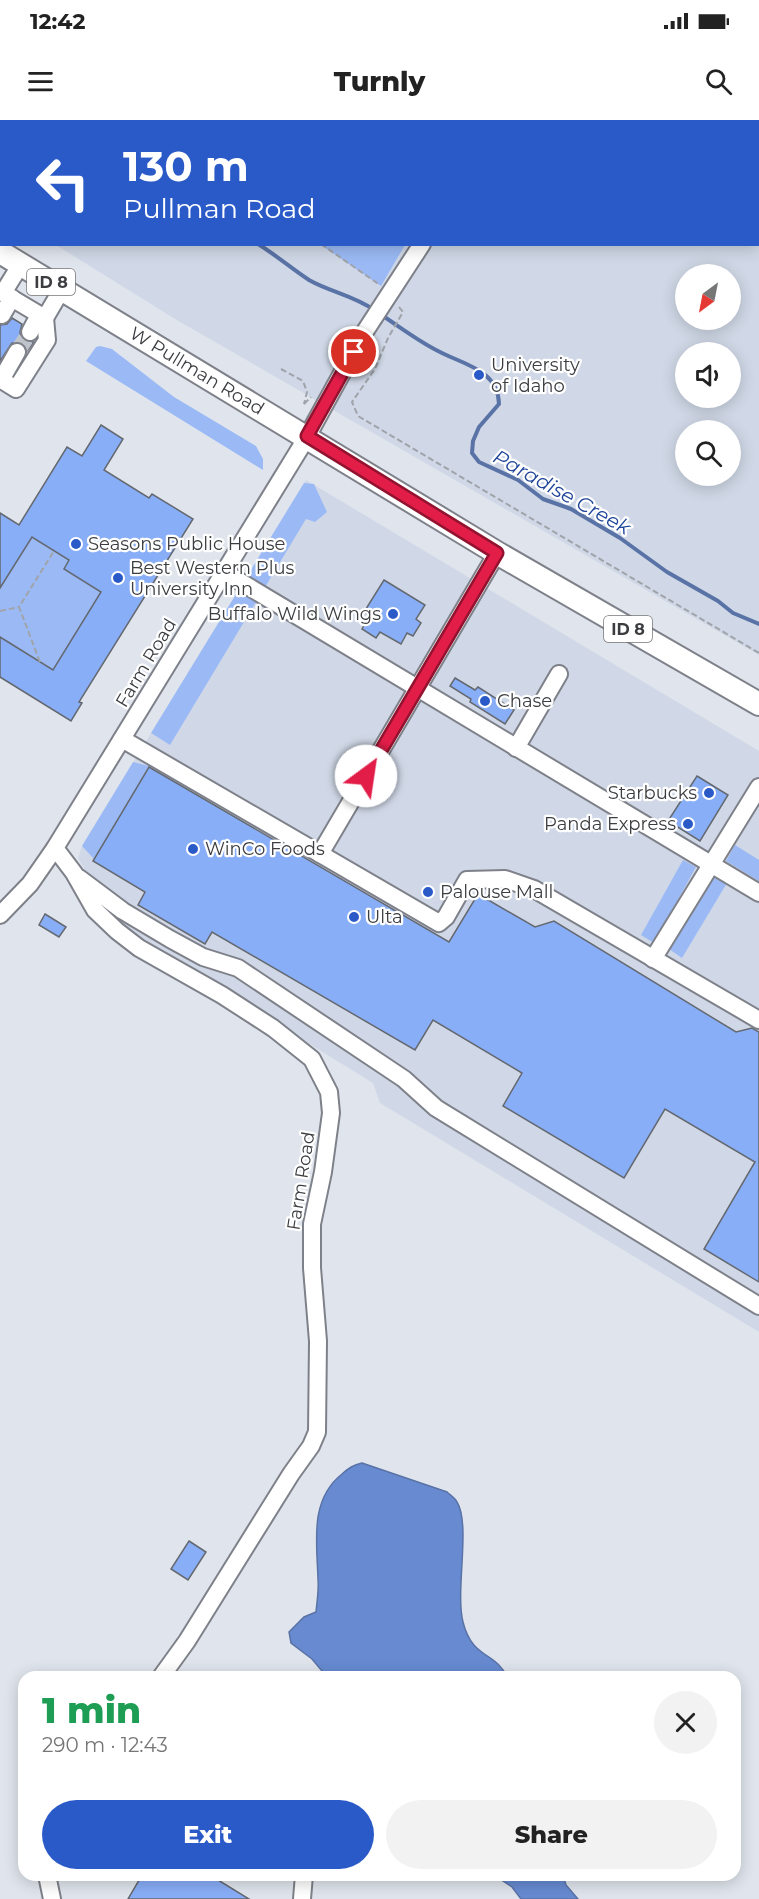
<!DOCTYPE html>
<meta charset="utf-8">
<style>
body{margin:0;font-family:Montserrat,sans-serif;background:#f2f2f2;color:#222;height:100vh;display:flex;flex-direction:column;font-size:22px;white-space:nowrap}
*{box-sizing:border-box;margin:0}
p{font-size:20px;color:#767676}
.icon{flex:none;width:33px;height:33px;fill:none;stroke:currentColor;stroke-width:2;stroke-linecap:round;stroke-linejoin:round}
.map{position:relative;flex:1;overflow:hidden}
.panel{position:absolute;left:18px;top:1551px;width:723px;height:210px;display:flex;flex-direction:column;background:#fff;border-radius:18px;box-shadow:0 3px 15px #0003}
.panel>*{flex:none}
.guide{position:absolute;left:0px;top:0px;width:759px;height:126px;box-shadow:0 3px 15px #0003;background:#2a5ac8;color:#fff;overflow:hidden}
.needle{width:39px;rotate:212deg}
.tools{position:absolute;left:675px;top:144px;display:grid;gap:12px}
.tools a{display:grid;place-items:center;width:66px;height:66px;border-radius:50%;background:#fff;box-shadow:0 3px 15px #0003;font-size:30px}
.pin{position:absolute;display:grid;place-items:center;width:51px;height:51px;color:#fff;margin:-26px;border:3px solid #fff;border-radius:50%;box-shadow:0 2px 6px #0007}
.me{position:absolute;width:66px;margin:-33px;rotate:31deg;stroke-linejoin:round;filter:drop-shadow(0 0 4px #0008)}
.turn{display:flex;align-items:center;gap:21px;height:126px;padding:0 24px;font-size:27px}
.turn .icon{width:78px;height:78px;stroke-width:2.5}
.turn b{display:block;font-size:42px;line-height:51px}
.round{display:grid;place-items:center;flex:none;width:63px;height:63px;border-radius:32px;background:#f2f2f2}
.headline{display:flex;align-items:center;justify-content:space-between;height:102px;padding:0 24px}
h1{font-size:36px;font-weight:800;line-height:45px;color:#1e9e55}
.primary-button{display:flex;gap:12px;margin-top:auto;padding:12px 24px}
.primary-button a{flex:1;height:69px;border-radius:36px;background:#2a5ac8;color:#fff;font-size:24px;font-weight:800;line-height:69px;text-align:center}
.primary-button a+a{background:#f2f2f2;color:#222}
.status{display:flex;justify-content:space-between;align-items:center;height:42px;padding:0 30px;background:#fff;direction:ltr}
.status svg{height:16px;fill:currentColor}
header{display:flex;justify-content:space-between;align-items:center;height:78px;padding:0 24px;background:#fff;font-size:27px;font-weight:800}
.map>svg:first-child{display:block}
.built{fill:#d0d8e7;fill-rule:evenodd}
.green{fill:#9bbaf5}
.water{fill:#678ad1;stroke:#5a73a6;stroke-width:1.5}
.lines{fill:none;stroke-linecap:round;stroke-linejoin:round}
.stream{stroke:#5a73a6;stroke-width:4}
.building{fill:#89aef8;stroke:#64686f;stroke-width:1.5}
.minor-tunnel{stroke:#bfc3ca;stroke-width:16;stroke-dasharray:16 8;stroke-linecap:butt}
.minor-casing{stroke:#7e8189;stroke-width:20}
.major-casing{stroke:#7e8189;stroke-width:26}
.path{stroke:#a0a4aa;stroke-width:2;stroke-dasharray:6 3;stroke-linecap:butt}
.minor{stroke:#fff;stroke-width:16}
.major{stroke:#fff;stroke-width:22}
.route-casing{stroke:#92132f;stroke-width:15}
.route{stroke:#e11d48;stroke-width:10}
.poi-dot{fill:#2a5ac8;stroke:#fff;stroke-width:2}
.labels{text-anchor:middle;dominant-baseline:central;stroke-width:4.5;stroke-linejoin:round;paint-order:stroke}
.shield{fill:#fff;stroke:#767779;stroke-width:1.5}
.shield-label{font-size:16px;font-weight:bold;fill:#3b3d40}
.poi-label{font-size:18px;fill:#3b3d40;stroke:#fff;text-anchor:start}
.street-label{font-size:18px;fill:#3b3d40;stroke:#fff}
.water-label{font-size:20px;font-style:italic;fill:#20469a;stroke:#fff}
</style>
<div class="status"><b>12:42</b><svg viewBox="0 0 49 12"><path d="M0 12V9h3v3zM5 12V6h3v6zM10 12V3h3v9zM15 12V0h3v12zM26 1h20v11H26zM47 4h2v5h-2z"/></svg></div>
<header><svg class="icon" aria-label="menu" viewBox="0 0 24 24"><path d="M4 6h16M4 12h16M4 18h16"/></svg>Turnly<svg class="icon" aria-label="search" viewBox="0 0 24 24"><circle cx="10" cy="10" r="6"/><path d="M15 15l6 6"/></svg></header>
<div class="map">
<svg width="759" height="1779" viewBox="0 0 759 1779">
<rect width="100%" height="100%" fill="#e0e5ed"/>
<g class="built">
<path d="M0 0H759V535L175 199 56 125 758 124V2H2L1 91ZM686 154H730V200H686ZM686 232H730V278H686ZM686 310H730V356H686Z"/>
<path d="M306 360 759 631V1212L380 983 373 963 116 805 78 738 82 726Z"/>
</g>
<g class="green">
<path d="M129 0H447L448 1 132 2Z"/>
<path d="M321 125H405L381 166Z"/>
<path d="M100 226 112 229 174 277 256 326 263 339V350L86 241 96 227Z"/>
<path d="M304 363 314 364 327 392 315 402 306 399 170 625 151 613Z"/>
<path d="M32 417 69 440 64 449 101 472 53 550 0 517V468Z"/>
<path d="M133 642 153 647 95 740 82 726Z"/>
<path d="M735 725 759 740V761L726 741Z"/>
<path d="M683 740 696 747 654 823 641 815Z"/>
<path d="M713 754 727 763 682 838 669 829Z"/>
</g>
<g class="water">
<path d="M362 1343 447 1372C450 1375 455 1378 457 1382 471 1405 455 1471 463 1502 472 1539 496 1532 507 1557H327L312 1539 291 1523 289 1512 304 1497 316 1492C317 1481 319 1470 318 1459 317 1423 309 1380 342 1354 349 1348 353 1345 362 1343Z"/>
<path d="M494 1755H563L566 1765 578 1779H521L512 1767Z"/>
</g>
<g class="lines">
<g class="stream">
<path d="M0 51H2"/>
<path d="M258 124C276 135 292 149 309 160 330 172 355 176 374 190"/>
<path d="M380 194C400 207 419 222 440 232 465 245 498 250 499 284L479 307 473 321 472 333 479 342 518 360 543 379 571 389 620 418 667 452 718 481 733 493 759 504"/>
</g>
</g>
<g class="building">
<path d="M12 198 22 204 20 212 21 218 26 221 34 222 27 231 22 223H12L0 241V205L7 204Z"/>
<path d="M101 305 123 319 104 350 149 378 152 374 193 399 79 582 82 583 71 601 0 557V517L53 550 101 472 64 449 69 440 32 417 0 468V393L19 405 67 327 82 336Z"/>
<path d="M384 460 425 485 416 499 421 503 413 516 407 513 401 524 380 512 376 518 362 509 370 495 364 492Z"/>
<path d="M455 558 475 570 478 567 514 590 505 604 470 582 471 579 450 566Z"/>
<path d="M149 647 449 822 478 774 535 807 554 801 736 912 752 908 759 912V1162L704 1129 755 1042 665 989 624 1058 503 986 522 953 433 900 415 930 212 812 205 824 138 785 145 772 93 741Z"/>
<path d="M697 656 728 675 700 721 668 701Z"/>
<path d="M45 794 66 807 59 817 39 805Z"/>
<path d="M189 1421 206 1432 188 1460 171 1449Z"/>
<path d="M142 1755H210L249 1779H128Z"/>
</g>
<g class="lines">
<path class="minor-tunnel" d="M17 232 30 212"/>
<defs>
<g id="minor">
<path d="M462 0V2"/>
<path d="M503 2 504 0"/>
<path d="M21 144 3 173 45 198 62 169"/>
<path d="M2 195 12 178"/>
<path d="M30 212 39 195"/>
<path d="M0 259 16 269 47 220 45 198"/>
<path d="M1 260 17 232"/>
<path d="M224 452 759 773"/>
<path d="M122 619 439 803 446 797 467 760 505 759 534 769 759 900"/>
<path d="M516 628 559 554"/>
<path d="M55 728 74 753 95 790 117 811 139 828 222 875 273 908 312 939 329 972 331 993 323 1052 312 1104V1148L318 1221 317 1312 311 1326 291 1354 187 1521 161 1557"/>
<path d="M320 734 497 433"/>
<path d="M79 758 123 791 170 819 203 837 238 848 404 959 436 988 759 1186"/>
<path d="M0 795 30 764 55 728 307 317 364 213 422 124"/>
<path d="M653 839 759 667"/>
<path d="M47 1755 52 1779"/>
<path d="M302 1779 304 1755"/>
</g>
<path id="major" d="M0 132 497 433 759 584"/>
</defs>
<use href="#minor" class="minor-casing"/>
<use href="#major" class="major-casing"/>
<g class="path">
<path d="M129 0 132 2"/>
<path d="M321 124 380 165"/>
<path d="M399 187 403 192 388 218 375 249 352 282 358 296 759 533"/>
<path d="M281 249 303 261 307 272 304 284"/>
<path d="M304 284 311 277"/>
<path d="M0 491 19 487"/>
<path d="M40 542 19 487 54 431"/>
</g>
<use href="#minor" class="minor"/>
<use href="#major" class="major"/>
</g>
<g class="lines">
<defs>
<path id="route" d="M354 232 307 316 497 433 366 656"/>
</defs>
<use href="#route" class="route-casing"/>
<use href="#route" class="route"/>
</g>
<g class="poi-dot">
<circle cx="479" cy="255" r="6"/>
<circle cx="76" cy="424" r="6"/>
<circle cx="118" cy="458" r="6"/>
<circle cx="393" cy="494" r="6"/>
<circle cx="485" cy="581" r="6"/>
<circle cx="709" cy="673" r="6"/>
<circle cx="688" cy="704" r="6"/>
<circle cx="193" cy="729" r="6"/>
<circle cx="428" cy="772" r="6"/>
<circle cx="354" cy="797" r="6"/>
</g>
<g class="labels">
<g class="shield">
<rect x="27" y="149" width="48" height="26" rx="4.5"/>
<rect x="604" y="496" width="48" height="26" rx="4.5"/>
</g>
<g class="shield-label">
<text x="51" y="162">ID 8</text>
<text x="628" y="509">ID 8</text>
</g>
<g class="poi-label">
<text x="491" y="245">University<tspan x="491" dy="21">of Idaho</tspan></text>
<text x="88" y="424">Seasons Public House</text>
<text x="130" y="448">Best Western Plus<tspan x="130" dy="21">University Inn</tspan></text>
<text x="381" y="494" text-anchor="end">Buffalo Wild Wings</text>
<text x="497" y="581">Chase</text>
<text x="697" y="673" text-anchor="end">Starbucks</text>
<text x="676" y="704" text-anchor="end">Panda Express</text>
<text x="205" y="729">WinCo Foods</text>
<text x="440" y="772">Palouse Mall</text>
<text x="366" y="797">Ulta</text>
</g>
<g class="street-label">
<text transform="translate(197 251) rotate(31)">W Pullman Road</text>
<text transform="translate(146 543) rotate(-59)">Farm Road</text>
<text transform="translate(301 1061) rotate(-81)">Farm Road</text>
</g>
<g class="water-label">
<text transform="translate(562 372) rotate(29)">Paradise Creek</text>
</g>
</g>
</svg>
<div class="tools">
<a><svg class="needle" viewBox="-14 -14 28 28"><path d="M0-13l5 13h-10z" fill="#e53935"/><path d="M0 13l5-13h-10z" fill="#767676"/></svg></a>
<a><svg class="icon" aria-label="sound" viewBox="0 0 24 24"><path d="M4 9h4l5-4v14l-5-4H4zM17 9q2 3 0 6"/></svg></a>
<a><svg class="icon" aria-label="search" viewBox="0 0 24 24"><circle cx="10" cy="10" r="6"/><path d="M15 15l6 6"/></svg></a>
</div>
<div class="pin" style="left:354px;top:232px;background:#d93025"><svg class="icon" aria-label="arrive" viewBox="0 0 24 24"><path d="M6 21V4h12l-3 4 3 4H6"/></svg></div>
<svg class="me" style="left:366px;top:656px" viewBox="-20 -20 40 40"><circle r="19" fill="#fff"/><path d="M0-13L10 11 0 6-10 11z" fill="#e11d48"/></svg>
<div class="guide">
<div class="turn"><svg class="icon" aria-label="left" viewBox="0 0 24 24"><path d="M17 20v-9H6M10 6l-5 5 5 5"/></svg><div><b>130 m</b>Pullman Road</div></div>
</div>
<section class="panel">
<div class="headline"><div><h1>1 min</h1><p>290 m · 12:43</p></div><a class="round"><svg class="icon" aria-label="close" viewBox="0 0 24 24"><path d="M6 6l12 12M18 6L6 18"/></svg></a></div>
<div class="primary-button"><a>Exit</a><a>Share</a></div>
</section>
</div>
